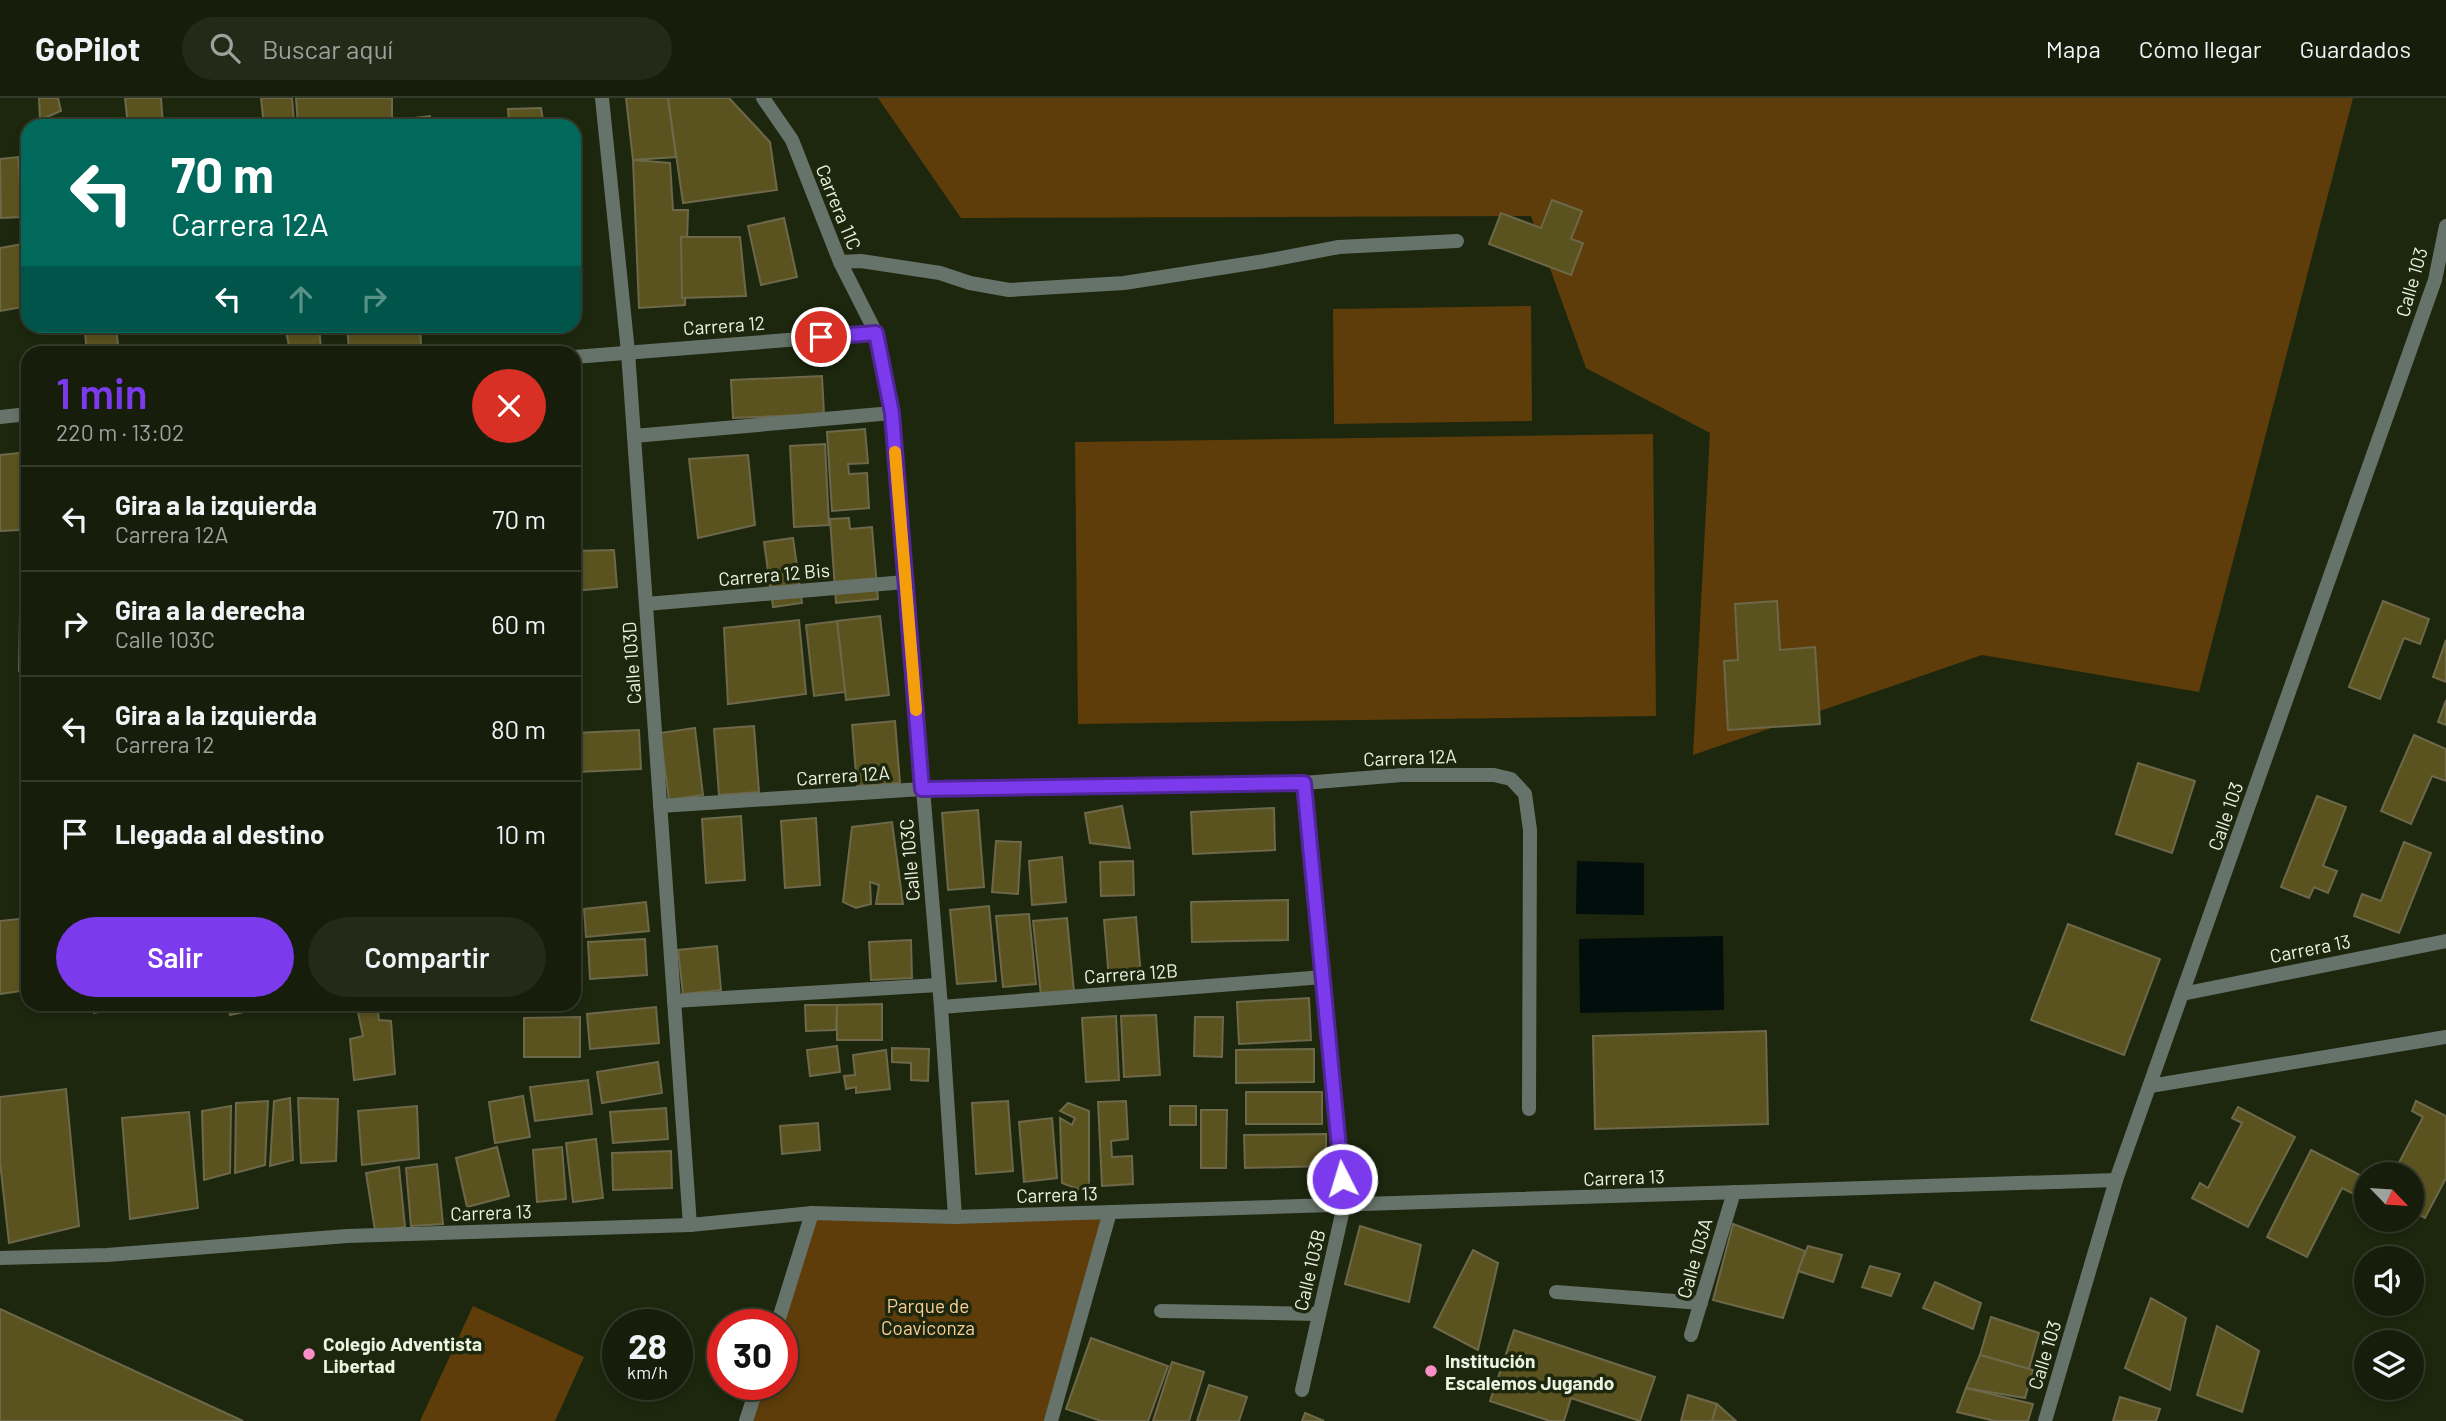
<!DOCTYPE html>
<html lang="es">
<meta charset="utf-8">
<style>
body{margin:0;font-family:Barlow,sans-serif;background:#232a18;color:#f1f3f6;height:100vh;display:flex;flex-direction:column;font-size:26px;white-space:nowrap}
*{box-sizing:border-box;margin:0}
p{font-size:23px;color:#9ea29c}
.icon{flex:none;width:38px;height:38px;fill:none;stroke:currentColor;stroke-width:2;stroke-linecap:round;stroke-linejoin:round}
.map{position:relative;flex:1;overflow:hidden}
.drawer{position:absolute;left:21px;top:248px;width:560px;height:665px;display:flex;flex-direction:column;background:#161d0a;border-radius:21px;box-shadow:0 4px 10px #0003,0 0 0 2px #353b2b}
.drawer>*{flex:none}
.banner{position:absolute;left:21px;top:21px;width:560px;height:214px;border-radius:21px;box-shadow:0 4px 10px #0003,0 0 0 2px #353b2b;background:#00695c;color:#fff;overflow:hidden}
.needle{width:46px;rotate:115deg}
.tools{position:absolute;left:2354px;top:1064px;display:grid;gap:14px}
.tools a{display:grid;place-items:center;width:70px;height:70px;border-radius:50%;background:#161d0a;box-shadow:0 4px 10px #0003,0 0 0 2px #353b2b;font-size:35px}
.speed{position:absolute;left:602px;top:1211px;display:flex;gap:14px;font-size:35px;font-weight:700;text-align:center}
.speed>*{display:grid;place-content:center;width:91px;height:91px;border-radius:50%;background:#161d0a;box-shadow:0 4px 10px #0003,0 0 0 2px #353b2b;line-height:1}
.speed small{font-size:18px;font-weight:400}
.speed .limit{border:10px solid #d22;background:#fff;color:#111}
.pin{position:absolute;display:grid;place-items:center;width:60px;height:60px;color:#fff;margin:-30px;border:4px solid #fff;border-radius:50%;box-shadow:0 2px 7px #0007}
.me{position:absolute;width:77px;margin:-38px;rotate:355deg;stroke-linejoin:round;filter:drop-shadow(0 0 5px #0008)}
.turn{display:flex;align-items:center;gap:24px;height:147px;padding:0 35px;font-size:32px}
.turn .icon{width:91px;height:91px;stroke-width:2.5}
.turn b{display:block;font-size:49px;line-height:60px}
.lanes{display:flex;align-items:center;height:66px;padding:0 35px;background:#0003;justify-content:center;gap:35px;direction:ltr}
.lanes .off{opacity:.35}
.round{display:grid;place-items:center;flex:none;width:74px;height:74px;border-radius:37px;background:#232a18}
.head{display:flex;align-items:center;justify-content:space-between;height:119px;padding:0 35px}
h1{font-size:42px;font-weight:600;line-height:52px;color:#7c3aed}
.button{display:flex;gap:14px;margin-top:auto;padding:14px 35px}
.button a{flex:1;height:80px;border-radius:42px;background:#7c3aed;color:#fff;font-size:28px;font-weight:600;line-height:80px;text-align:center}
.button a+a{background:#232a18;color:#f1f3f6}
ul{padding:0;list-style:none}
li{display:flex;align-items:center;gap:21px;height:105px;padding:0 35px;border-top:2px solid #353b2b}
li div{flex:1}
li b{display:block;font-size:26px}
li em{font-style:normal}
header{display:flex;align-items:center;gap:42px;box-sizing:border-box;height:98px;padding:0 35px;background:#161d0a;border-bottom:2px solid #353b2b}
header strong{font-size:33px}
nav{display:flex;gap:38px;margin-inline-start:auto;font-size:24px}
.search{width:490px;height:63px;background:#232a18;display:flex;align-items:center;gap:18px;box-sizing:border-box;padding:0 24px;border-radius:38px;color:#9ea29c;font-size:26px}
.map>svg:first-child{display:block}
.green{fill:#5e3d0a}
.water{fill:#010e0b}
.building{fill:#5b531f;stroke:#6d684a;stroke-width:2}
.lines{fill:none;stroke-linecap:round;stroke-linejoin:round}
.lane{stroke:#66736a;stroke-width:14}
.street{stroke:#66736a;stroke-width:14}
.route-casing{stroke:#51269a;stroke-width:18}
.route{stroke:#7c3aed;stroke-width:12}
.slow{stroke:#f59e0b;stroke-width:12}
.poi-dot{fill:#fa8fc7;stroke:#1d270e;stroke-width:2.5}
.labels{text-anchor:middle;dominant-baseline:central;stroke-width:7;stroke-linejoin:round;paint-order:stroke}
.street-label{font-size:19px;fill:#eaf2e2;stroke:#1d270e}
.park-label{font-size:19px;fill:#fcce95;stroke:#1d270e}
.poi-label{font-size:19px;font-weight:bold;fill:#eaf2e2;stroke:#1d270e;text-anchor:start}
</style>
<header>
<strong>GoPilot</strong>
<div class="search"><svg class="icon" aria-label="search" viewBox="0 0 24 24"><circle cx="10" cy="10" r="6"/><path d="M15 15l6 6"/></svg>Buscar aquí</div>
<nav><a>Mapa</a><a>Cómo llegar</a><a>Guardados</a></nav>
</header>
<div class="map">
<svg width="2446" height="1323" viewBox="0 0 2446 1323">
<rect width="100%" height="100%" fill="#1d270e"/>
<g class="green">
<path d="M878 0H2353L2199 594 1982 557 1693 657 1710 335 1586 270 1531 118 961 120Z"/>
<path d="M1531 208 1532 323 1334 326 1333 211Z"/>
<path d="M1653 336 1656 618 1078 626 1075 344Z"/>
<path d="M1110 1114 1046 1323H747L758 1286H782V1227L812 1115Z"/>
<path d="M473 1208 584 1259 555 1323H420Z"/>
</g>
<g class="water">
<path d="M1577 763 1644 765V817L1576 816Z"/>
<path d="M1723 838 1724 912 1580 915 1579 841Z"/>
</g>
<g class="building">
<path d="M39 0H58L61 13 40 22Z"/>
<path d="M125 0H161L163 28H128Z"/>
<path d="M261 0H292L294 25 264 28Z"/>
<path d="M296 0H392V28H298Z"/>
<path d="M626 0H668L676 59 633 62Z"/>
<path d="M668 0H729L770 44 777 92 683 105Z"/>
<path d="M541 10 544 28H509L508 11Z"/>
<path d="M430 18 431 28H390V23Z"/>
<path d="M64 21H90L91 28H63Z"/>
<path d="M577 50 579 86H574V51Z"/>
<path d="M18 59 22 119 1 120 0 61Z"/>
<path d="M633 62 670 65 673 112H688L685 207 639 210Z"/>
<path d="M1552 102 1582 113 1571 141 1583 145 1571 177 1489 146 1501 115 1541 130Z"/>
<path d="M784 120 797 179 761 187 748 128Z"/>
<path d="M681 139H740L746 198 682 200Z"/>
<path d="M28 145V208L0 213V150Z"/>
<path d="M102 228H116L119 256H87L85 234 104 232Z"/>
<path d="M285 228H319L321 251 290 253Z"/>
<path d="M347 228H420L421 247 349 252Z"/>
<path d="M425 228H452V234L425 236Z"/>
<path d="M822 278 824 316 733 320 731 282Z"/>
<path d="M865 331 868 365 848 366 849 376 867 375 869 410 832 413 827 334Z"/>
<path d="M825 346 829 427 794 429 790 348Z"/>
<path d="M28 354V423H21L19 432 0 433V357Z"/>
<path d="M748 357 755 427 698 440 689 361Z"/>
<path d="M849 420 850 431 872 429 878 501 836 505 830 421Z"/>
<path d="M793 440 802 505 773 509 764 444Z"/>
<path d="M614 452 617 489 574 493V453Z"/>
<path d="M1777 503 1780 552 1815 549 1820 626 1728 632 1724 563 1738 562 1735 506Z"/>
<path d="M2383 503 2429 521 2420 546 2404 540 2380 601 2349 589Z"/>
<path d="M28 511V574L19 573 20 513Z"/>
<path d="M880 518 889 597 846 602 837 523Z"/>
<path d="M799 522 806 596 728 606 724 530Z"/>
<path d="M837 523 845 594 814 598 806 527Z"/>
<path d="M2446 542V584L2433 579Z"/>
<path d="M2446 602V627L2438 624Z"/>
<path d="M895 623 900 685 857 688 852 627Z"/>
<path d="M754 628 759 694 719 697 714 631Z"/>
<path d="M695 630 703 697 669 702 660 635Z"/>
<path d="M639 632 641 671 578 674V666L574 667V635Z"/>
<path d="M2414 637 2446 651V683L2432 678 2411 726 2381 713Z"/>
<path d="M2138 665 2195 683 2172 755 2116 736Z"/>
<path d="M2317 698 2346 709 2323 768 2337 773 2328 795 2314 789 2309 800 2281 789Z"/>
<path d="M1122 708 1130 750 1090 745 1085 715Z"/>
<path d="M1274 710 1275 752 1193 756 1191 714Z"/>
<path d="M978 712 984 789 948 792 942 715Z"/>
<path d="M741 718 745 782 706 785 702 721Z"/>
<path d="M816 720 820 787 785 790 781 723Z"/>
<path d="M892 724 903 806H876L879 787 870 784 871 806 856 810 843 804 852 729Z"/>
<path d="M996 743 1021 744 1018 796 992 794Z"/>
<path d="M2404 744 2431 755 2399 835 2354 818 2362 796 2381 803Z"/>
<path d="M1062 759 1066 804 1032 807 1029 763Z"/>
<path d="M1133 763 1134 797 1101 798 1100 764Z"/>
<path d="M1288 802V842L1192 844 1191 804Z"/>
<path d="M646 804 649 833 586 839 584 811Z"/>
<path d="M989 808 996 883 957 886 950 812Z"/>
<path d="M1029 816 1036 886 1003 889 996 818Z"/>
<path d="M1136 819 1141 878 1109 881 1104 822Z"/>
<path d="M28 820V892L0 896V823Z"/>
<path d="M1067 820 1074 894 1041 898 1033 823Z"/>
<path d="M2068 826 2160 861 2124 957 2031 922Z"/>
<path d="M645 841 647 877 590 881 588 844Z"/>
<path d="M911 842 912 880 871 882 869 844Z"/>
<path d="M717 848 721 892 683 896 678 852Z"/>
<path d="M1309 900 1311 942 1239 946 1237 904Z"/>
<path d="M93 906H119V909L94 915Z"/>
<path d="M228 906H282L230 917Z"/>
<path d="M882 906V942H837V907Z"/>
<path d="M377 907 379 922 391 923 395 976 354 982 350 941 363 938 357 909Z"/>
<path d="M805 907H837L836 932 806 933Z"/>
<path d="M656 909 659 945 590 951 587 916Z"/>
<path d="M1156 917 1160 977 1124 979 1121 918Z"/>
<path d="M1116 918 1119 982 1086 984 1082 920Z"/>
<path d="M580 919V959H524V920Z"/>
<path d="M1195 919H1223L1222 959 1194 958Z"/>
<path d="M1766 933 1768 1026 1595 1031 1593 938Z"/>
<path d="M837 948 840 974 810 978 807 952Z"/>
<path d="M892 950 929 951 928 983 911 982V965L892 964Z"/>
<path d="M1314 951V984L1236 985V952Z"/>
<path d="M886 952 890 991 856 995V989L846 991 844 978 855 977 853 957Z"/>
<path d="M658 964 662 995 602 1005 597 974Z"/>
<path d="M588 982 592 1016 535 1023 530 989Z"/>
<path d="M66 991 79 1128 9 1145 0 1064V999Z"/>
<rect x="1246" y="994" width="76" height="32"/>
<path d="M523 998 530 1039 495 1045 489 1004Z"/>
<path d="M290 1000 293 1062 270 1068 274 1003Z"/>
<path d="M298 1000 338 1001 336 1063 301 1065Z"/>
<path d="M268 1003 265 1067 235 1075 236 1005Z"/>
<path d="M1008 1003 1013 1073 976 1076 972 1005Z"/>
<path d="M1126 1003 1128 1041 1111 1043 1112 1059 1132 1058 1133 1086 1102 1088 1098 1004Z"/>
<path d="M2416 1003 2446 1018V1080L2425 1120 2412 1113V1076H2393L2423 1019 2412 1013Z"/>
<path d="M1068 1005 1089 1013V1095L1062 1085 1060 1020 1072 1027 1075 1020 1060 1013Z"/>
<path d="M231 1008 230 1075 204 1082 202 1013Z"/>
<path d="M417 1008 419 1060 362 1067 358 1013Z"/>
<rect x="1170" y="1008" width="26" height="19"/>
<path d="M2238 1009 2295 1039 2248 1129 2192 1100 2200 1085 2208 1090 2242 1025 2232 1020Z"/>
<path d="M666 1010 668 1041 613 1045 610 1014Z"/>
<path d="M1201 1012H1227L1226 1070H1201Z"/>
<path d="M189 1014 198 1110 130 1121 122 1020Z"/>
<path d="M1052 1020 1057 1080 1024 1084 1019 1024Z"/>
<path d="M818 1025 820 1052 782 1056 780 1028Z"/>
<path d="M1326 1036V1068L1245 1070 1244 1037Z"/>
<path d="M596 1041 603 1100 573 1104 566 1045Z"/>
<path d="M497 1049 509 1098 467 1109 456 1060Z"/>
<path d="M562 1049 566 1101 537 1104 533 1052Z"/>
<path d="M2311 1052 2366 1080V1088L2360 1099 2342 1090 2307 1159 2267 1139Z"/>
<path d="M671 1053 672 1090 613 1092 612 1055Z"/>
<path d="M437 1066 443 1126 411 1128 406 1070Z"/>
<path d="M399 1069 405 1129 375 1133 366 1075Z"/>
<path d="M1733 1126 1805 1153 1783 1220 1713 1202Z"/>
<path d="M1360 1128 1421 1147 1409 1204 1345 1186Z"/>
<path d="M1808 1148 1842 1157 1833 1184 1798 1173Z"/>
<path d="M1473 1152 1498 1165 1478 1252 1434 1229Z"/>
<path d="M1870 1168 1900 1176 1891 1198 1862 1189Z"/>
<path d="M1935 1184 1981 1205 1973 1231 1923 1210Z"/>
<path d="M2151 1200 2186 1220 2170 1292 2125 1270Z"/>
<path d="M0 1211 243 1323H0Z"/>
<path d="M1991 1219 2039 1235 2029 1271 1980 1257Z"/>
<path d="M2217 1228 2259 1253 2242 1314 2197 1297Z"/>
<path d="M1514 1232 1655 1279 1640 1323 1571 1300 1564 1323H1550L1490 1303Z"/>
<path d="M1091 1240 1168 1268 1148 1323H1101L1066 1311Z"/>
<path d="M1980 1257 2033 1272 2025 1300 1966 1290Z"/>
<path d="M1172 1264 1204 1274 1189 1323H1153Z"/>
<path d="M1209 1287 1247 1299 1239 1323H1197Z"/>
<path d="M1966 1290 2033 1306 2028 1323H1995L1957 1314Z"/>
<path d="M1688 1297 1717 1306 1712 1323H1681Z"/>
<path d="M2120 1299 2160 1311 2156 1323H2113Z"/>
<path d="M1717 1306 1736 1323H1712Z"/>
<path d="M1305 1315 1324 1323H1302Z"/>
</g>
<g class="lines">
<g class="lane">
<path d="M840 164 861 163 940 175 970 185 1009 192 1124 185 1265 163 1339 149 1457 143"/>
<path d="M634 338 892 315"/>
<path d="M2150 988 2446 939"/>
<path d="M1556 1194 1701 1205"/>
<path d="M1161 1213 1318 1216"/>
</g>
<g class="street">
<path d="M602 0 628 254 690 1127"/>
<path d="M763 0 792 42 840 164 876 235 892 315 941 909 955 1119"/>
<path d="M574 259 876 235"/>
<path d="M0 319 28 316"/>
<path d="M646 506 905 484"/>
<path d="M660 708 922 691 1304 685 1402 677H1494L1511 681 1525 696 1530 732 1529 1011"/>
<path d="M2182 896 2446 843"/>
<path d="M674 903 938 887"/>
<path d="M941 909 1323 879"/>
<path d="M0 1160 107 1157 347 1138 690 1127 812 1115 955 1119 2116 1082"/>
<path d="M777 1227 812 1115"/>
<path d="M1691 1237 1734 1094"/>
<path d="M1302 1292 1344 1107 1304 685"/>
<path d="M746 1323 758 1286"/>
<path d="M1051 1323 1110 1114"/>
<path d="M2045 1323 2116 1082 2435 182 2446 128"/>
</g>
</g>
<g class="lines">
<defs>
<path id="route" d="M821 239 876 235 892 315 922 691 1304 685 1342 1081"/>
</defs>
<use href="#route" class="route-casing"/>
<use href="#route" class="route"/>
<path class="slow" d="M895 354 916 612"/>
</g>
<g class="poi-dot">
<circle cx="309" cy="1256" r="7"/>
<circle cx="1431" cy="1273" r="7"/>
</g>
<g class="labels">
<g class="street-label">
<text transform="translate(839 109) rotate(68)">Carrera 11C</text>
<text transform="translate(2411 184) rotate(-74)">Calle 103</text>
<text transform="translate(724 227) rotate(-4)">Carrera 12</text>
<text transform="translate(774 476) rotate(-5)">Carrera 12 Bis</text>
<text transform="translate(631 565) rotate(-94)">Calle 103D</text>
<text transform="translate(1410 659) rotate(-2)">Carrera 12A</text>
<text transform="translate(843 677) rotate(-4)">Carrera 12A</text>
<text transform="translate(2225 718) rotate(-71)">Calle 103</text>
<text transform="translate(909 762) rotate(-95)">Calle 103C</text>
<text transform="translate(2310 850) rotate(-11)">Carrera 13</text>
<text transform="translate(1131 875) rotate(-4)">Carrera 12B</text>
<text transform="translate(1624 1079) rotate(-2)">Carrera 13</text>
<text transform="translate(1057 1096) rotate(-2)">Carrera 13</text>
<text transform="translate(491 1114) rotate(-2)">Carrera 13</text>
<text transform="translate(1694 1160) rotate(-74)">Calle 103A</text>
<text transform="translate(1309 1172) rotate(-77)">Calle 103B</text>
<text transform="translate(2044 1257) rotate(-73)">Calle 103</text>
</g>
<g class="park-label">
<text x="928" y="1207">Parque de<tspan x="928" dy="22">Coaviconza</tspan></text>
</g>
<g class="poi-label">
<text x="323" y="1245">Colegio Adventista<tspan x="323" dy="22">Libertad</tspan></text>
<text x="1445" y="1262">Institución<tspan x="1445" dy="22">Escalemos Jugando</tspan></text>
</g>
</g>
</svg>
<div class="tools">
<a><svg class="needle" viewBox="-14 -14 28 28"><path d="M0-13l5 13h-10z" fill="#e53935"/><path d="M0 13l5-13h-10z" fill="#9ea29c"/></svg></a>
<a><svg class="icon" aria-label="sound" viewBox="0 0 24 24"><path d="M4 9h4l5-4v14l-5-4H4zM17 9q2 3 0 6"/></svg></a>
<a><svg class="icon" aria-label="layers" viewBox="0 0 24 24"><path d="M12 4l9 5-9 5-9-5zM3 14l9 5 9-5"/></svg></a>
</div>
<div class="speed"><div>28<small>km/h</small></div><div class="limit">30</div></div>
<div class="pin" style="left:821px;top:239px;background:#d93025"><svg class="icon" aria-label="arrive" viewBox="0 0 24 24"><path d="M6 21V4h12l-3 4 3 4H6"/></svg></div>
<svg class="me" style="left:1342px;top:1081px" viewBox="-20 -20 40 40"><circle r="17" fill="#7c3aed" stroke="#fff" stroke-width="3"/><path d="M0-11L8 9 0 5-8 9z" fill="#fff"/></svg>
<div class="banner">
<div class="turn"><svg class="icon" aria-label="left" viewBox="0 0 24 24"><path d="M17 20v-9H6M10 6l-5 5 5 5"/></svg><div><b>70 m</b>Carrera 12A</div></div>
<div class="lanes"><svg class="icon" aria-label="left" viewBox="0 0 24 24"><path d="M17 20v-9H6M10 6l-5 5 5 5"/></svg><svg class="icon off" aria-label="ahead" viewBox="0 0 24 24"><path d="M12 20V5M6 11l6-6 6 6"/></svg><svg class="icon off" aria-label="right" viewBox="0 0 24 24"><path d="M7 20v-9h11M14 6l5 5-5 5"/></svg></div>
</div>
<section class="drawer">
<div class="head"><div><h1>1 min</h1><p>220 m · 13:02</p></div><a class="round" style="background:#d93025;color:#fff"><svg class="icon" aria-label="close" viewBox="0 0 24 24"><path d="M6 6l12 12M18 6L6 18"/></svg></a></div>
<ul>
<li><svg class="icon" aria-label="left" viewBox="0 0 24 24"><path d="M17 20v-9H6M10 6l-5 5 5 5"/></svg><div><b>Gira a la izquierda</b><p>Carrera 12A</p></div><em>70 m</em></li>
<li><svg class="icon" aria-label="right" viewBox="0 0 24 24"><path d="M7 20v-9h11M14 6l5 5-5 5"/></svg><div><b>Gira a la derecha</b><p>Calle 103C</p></div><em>60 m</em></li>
<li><svg class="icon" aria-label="left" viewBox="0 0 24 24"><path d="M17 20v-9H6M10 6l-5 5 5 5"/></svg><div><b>Gira a la izquierda</b><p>Carrera 12</p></div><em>80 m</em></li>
<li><svg class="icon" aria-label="arrive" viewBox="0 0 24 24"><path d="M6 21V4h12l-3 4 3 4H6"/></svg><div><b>Llegada al destino</b></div><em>10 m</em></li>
</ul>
<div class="button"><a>Salir</a><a>Compartir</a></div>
</section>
</div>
